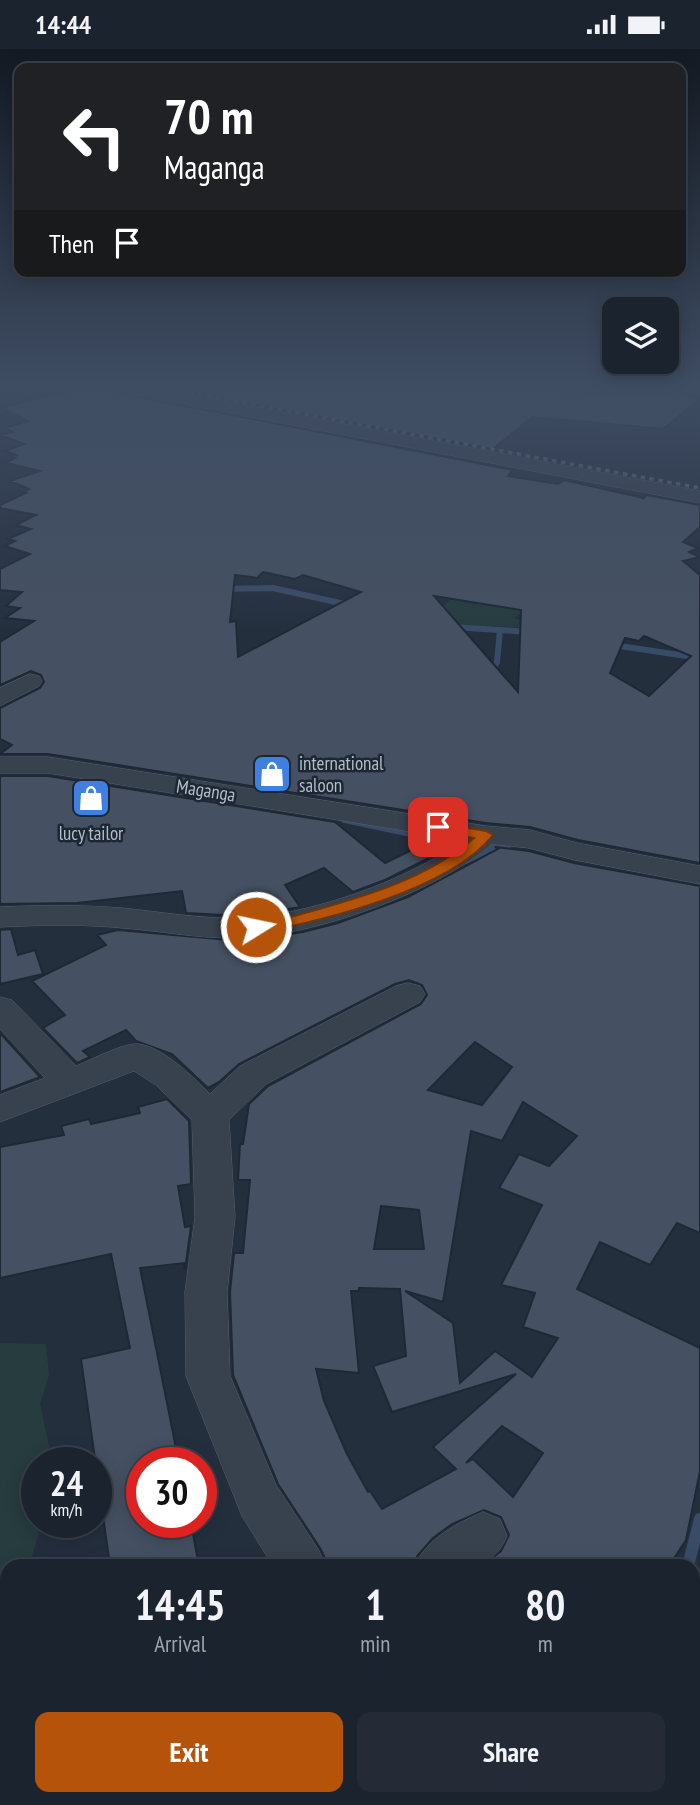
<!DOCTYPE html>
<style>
body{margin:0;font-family:"PT Sans Narrow",sans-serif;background:#242b36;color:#f1f3f6;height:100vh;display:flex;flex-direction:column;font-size:26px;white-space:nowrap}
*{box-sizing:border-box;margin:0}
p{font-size:23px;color:#a0a4aa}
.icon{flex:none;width:38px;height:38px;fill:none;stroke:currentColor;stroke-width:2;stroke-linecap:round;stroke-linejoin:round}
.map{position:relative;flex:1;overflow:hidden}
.details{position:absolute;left:0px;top:1510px;width:700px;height:247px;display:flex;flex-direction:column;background:#1b232e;border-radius:21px 21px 0 0;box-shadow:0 4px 18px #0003,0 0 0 2px #39404a}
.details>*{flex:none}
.banner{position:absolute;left:14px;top:14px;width:672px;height:214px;border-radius:14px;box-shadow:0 4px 18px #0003,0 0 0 2px #39404a;background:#202124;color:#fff;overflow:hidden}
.tools{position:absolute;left:602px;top:248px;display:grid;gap:14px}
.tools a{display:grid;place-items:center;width:77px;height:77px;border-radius:14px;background:#1b232e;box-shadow:0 4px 18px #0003,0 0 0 2px #39404a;font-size:35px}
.speed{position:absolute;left:21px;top:1398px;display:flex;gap:14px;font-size:35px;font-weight:700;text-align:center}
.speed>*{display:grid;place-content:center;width:91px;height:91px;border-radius:50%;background:#1b232e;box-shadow:0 4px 18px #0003,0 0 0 2px #39404a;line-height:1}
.speed small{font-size:18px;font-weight:400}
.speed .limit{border:10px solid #d22;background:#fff;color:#111}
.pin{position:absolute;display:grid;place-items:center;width:60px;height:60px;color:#fff;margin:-30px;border-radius:14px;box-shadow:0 4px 10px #0006}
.me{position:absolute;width:77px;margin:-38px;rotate:80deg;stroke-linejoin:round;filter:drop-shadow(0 0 5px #0008)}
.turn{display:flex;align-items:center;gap:24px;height:147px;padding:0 35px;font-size:32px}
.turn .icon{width:91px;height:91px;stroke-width:2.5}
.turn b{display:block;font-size:49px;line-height:60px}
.then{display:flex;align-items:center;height:66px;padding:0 35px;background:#0003;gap:14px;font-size:26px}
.eta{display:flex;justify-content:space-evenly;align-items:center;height:119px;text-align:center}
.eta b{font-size:42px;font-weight:700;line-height:49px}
.cta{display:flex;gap:14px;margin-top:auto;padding:14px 35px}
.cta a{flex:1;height:80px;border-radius:14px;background:#b45309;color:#fff;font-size:28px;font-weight:700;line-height:80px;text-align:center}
.cta a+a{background:#242b36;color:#f1f3f6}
.status{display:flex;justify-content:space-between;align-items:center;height:49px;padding:0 35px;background:#1b232e;direction:ltr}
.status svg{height:19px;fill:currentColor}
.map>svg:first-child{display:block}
.green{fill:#263c3f}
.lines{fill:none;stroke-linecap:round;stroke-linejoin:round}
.stream-far2{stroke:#394c67;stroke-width:6}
.stream-far1{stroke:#394c67;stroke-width:8}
.stream{stroke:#394c67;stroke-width:12}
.building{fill:#455162;stroke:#1f2835;stroke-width:2;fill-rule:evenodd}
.minor-casing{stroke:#565f6c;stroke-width:1}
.minor{fill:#38414e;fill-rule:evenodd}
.rail{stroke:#5a6575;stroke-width:3.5;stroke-dasharray:4.5 4.5;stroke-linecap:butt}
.route{fill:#b45309;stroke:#753606;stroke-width:2}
.labels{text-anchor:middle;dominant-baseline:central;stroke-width:5;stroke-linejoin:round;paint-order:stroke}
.poi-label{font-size:19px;fill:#b4bcc9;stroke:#1d2633;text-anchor:start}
.street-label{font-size:19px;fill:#b4bcc9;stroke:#1d2633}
</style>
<div class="status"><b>14:44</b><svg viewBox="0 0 49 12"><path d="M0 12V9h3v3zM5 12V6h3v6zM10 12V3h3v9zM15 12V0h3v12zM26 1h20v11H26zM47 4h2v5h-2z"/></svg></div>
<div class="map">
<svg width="700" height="1756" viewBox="0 0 700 1756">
<rect width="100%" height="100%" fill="#242f3e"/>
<g class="green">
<path d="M455 547 463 553 480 555 487 550 523 561 515 569 536 579 453 576 436 563Z"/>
<path d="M0 1294 46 1295 49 1326 40 1355 49 1397 43 1414H37V1474H42L29 1517H7V1543L0 1550Z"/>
</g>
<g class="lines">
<g class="stream-far2">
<path d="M224 540 273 539 349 556"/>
<path d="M453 578 531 583"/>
<path d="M613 596 700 609"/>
<path d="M490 626 497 613 500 581"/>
</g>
<g class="stream-far1">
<path d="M345 770 458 794 461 801"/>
<path d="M466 811 495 797 508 795"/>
</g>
<g class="stream">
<path d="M688 1517 700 1470"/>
<path d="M629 1756 630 1750"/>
</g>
</g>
<g class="building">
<path d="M84 337 513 421 508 427 558 435 564 431 644 449 646 446 700 456V478L683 493 698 499 689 503 700 508 683 512 700 526V814L578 791 530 778 486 774 48 705H0L12 696 0 690V659L40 639 44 633 41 626 31 622 0 636V593L34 572 5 569 20 559 6 557 22 543 0 541V520L30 505 5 497 15 492 8 490 31 480 16 476 36 466 0 459V456L26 444 23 443 29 440 10 432 40 422 6 414 15 409 10 408 16 406 5 402 24 395 0 386 13 383 4 379 28 372 2 359ZM263 523 295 530 303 526 361 543 238 608 236 572 230 573 235 526 257 529ZM434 547 521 561 518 643ZM644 587 691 607 649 647 610 624 625 589 639 592Z"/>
<path d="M193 337H507L609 346 610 337H674L677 343 700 350 663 380 532 368 493 400 193 344Z"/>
<path d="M0 727H48L335 773 385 814 424 795 437 805 385 831 353 843 324 819 285 836 300 858 265 864 224 866 186 864 182 842 77 854 0 855Z"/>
<path d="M495 798 529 802 574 814 700 837V1184L677 1174 650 1216 600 1193 577 1240 700 1299V1422L686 1491 669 1517H482L501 1502 509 1486 501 1468 484 1461 452 1475 433 1489 418 1506 412 1517H329L320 1499 278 1435 233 1326 230 1243 234 1204H243L250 1131H238L240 1095H243L249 1055 268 1037 421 955 427 946 422 936 409 931 395 935 239 1015 219 1033 208 1039 172 1005 136 992 126 981 83 1002 90 1008 77 1014 43 979 65 966 32 932 106 896 97 886 118 881 240 892 303 883 338 874 408 848 498 800ZM475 993 512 1018 482 1056 428 1041ZM523 1053 577 1087 549 1117 519 1105 499 1139 542 1156 501 1236 535 1244 523 1278 558 1289 532 1328 495 1302 460 1334 453 1274 405 1242 443 1253 471 1082 502 1092ZM381 1157 419 1161 424 1200H374ZM359 1239 400 1240 406 1307 373 1317 392 1363 516 1325 433 1398 456 1420 382 1460 370 1442 368 1443 347 1405 324 1352 316 1320 359 1324 351 1242H359ZM502 1377 543 1404 513 1448 473 1410 466 1414Z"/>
<path d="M11 880 18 906 35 901 43 925 0 935V881Z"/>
<path d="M0 984 40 1028 0 1043Z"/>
<path d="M167 1050 189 1072 191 1135 178 1137 185 1178 191 1177 185 1221 184 1214 140 1219 179 1414H142V1474H191L199 1517H110L81 1310 130 1299 111 1205 0 1229V1098L64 1086 61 1077 89 1070 91 1075 140 1064 138 1058Z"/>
</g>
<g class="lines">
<defs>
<g id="minor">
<path d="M107 337H142L700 442V454L115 342Z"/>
<path d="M676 337H700V346L678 340Z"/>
<path d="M30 625 39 627 42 632 39 637 0 657V639Z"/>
<path d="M0 708H48L486 777 530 781 577 794 700 817V835L575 811 529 799 492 795C436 843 314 887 240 889 201 890 162 882 123 879 82 875 41 876 0 878V858C41 856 82 856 122 859 161 863 200 870 239 869 304 868 411 831 462 791L48 724H0Z"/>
<path d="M408 934 420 937 425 945 420 953 266 1035 229 1071 235 1168 227 1243 230 1327 276 1436 318 1500 326 1517H273L242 1467 186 1327 185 1243 195 1168 192 1071 156 1036 134 1022 0 1073V1046L45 1029 0 980V948L12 951 76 1017C91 1011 123 994 138 995 162 997 194 1029 210 1045L240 1017 396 937Z"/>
<path d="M483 1463 500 1470 507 1487C489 1529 454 1517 415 1517 426 1490 457 1474 483 1463Z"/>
<path d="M700 1632V1714L693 1717V1635Z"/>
<path d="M693 1728 700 1733V1756H650L651 1750H693Z"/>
<path d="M77 1750H139L137 1756H75Z"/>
</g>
</defs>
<use href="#minor" class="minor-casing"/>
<use href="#minor" class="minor"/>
<path class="rail" d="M154 337 700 439"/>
</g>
<linearGradient id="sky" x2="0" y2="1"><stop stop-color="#141a22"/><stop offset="0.58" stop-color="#3f4d63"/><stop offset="1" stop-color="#3f4d63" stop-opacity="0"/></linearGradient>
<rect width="700" height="583" fill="url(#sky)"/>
<path class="route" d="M438 774 486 782 493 786C449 841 323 872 256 884L248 878 250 875C266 871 282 870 298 866 359 849 426 831 474 789L433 781 431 778Z"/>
<defs>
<symbol id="shop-square" viewBox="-11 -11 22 22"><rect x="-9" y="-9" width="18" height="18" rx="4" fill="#3f7fe0" stroke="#1d2633"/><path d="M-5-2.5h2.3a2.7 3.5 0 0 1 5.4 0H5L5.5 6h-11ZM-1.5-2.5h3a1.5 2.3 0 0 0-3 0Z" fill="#fff"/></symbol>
</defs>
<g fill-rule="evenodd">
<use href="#shop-square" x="250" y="703" width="44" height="44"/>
<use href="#shop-square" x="69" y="727" width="44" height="44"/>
</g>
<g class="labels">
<g class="poi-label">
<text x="299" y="714">international<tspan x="299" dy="22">saloon</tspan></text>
<text x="91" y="784" text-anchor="middle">lucy tailor</text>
</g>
<g class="street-label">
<text transform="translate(206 741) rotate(9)">Maganga</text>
</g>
</g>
</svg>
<div class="tools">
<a><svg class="icon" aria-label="layers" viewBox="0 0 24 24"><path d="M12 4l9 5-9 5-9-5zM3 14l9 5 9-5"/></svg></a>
</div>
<div class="speed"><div>24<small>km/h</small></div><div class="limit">30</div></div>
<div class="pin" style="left:438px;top:778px;background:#d93025"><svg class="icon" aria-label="arrive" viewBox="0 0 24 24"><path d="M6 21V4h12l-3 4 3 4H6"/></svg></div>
<svg class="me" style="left:256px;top:878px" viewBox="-20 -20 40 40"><circle r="17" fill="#b45309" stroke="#fff" stroke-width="3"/><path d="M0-11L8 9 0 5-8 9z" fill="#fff"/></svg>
<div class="banner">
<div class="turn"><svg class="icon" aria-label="left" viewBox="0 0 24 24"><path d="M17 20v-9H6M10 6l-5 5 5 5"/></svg><div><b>70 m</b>Maganga</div></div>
<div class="then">Then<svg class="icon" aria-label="arrive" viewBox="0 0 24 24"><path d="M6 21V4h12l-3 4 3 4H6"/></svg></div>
</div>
<section class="details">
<div class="eta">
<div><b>14:45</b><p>Arrival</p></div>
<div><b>1</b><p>min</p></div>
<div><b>80</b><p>m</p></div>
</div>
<div class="cta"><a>Exit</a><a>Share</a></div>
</section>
</div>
